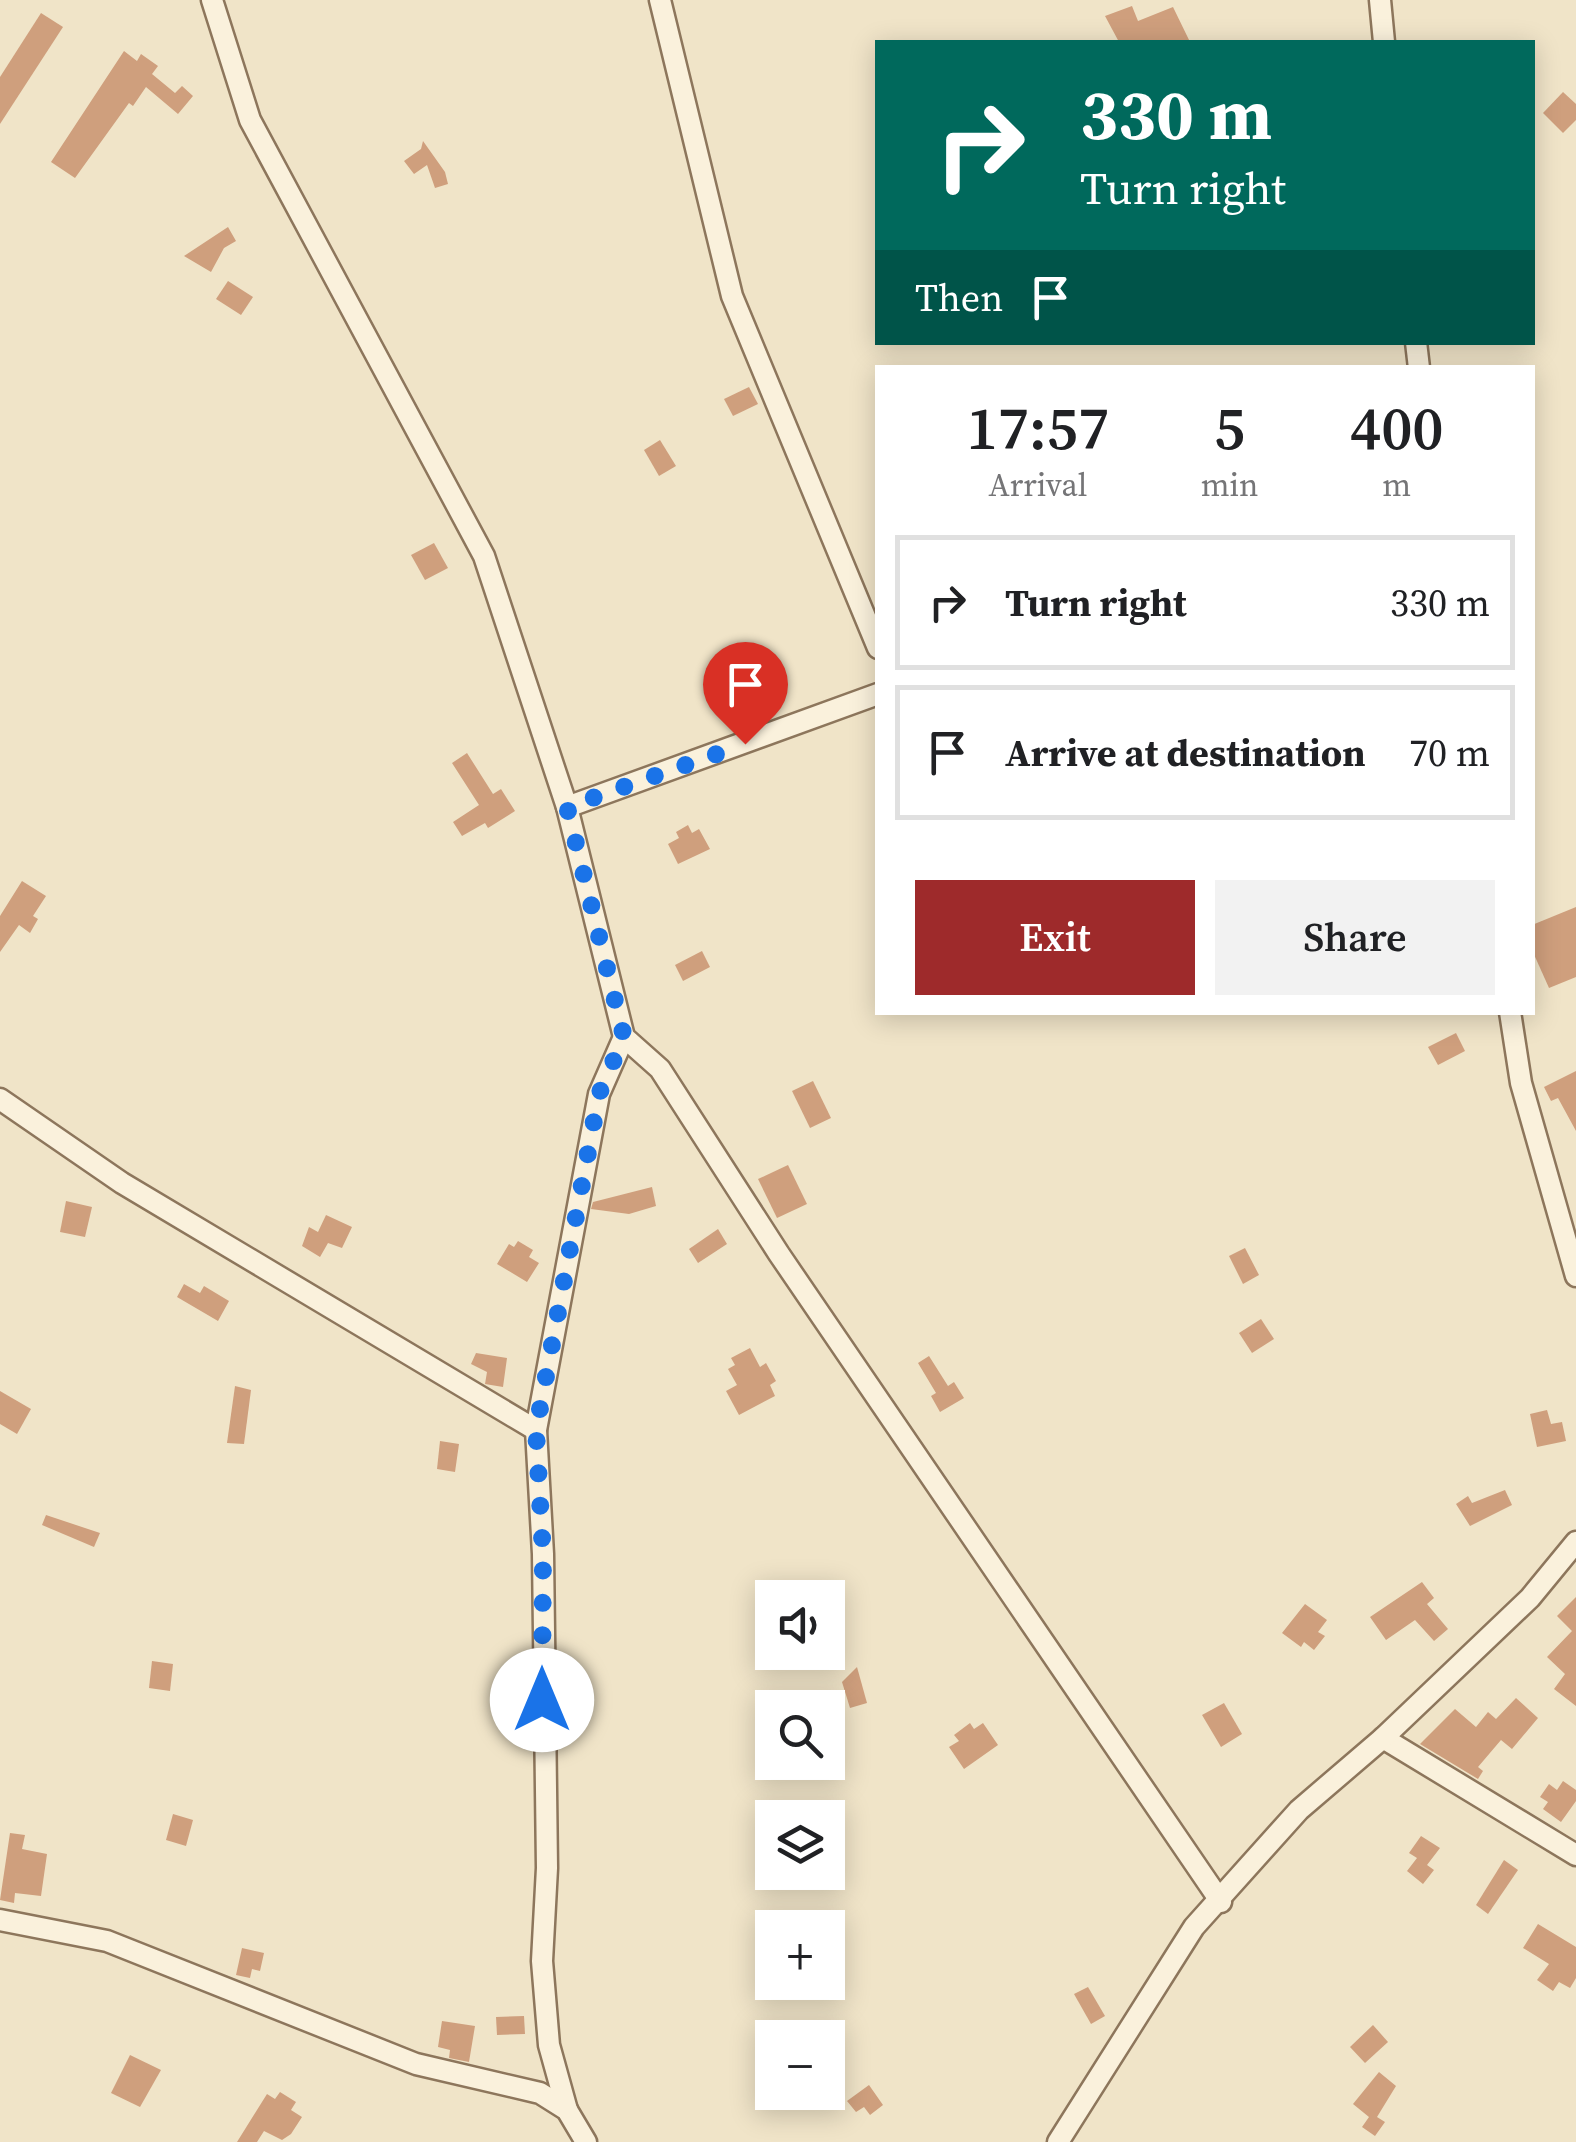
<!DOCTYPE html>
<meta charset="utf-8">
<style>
body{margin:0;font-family:"Source Serif 4",serif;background:#f2f2f2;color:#202124;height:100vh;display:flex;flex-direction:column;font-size:38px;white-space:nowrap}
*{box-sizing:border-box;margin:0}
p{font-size:32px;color:#757577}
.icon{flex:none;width:55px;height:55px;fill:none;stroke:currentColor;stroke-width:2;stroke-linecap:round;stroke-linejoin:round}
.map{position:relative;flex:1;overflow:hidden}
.details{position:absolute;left:875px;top:365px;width:660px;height:650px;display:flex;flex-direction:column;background:#fff;border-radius:0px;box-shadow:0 5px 25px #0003}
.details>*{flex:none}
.hud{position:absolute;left:875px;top:40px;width:660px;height:305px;border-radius:0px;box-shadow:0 5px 25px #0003;background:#00695c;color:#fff;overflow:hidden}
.buttons{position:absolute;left:755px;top:1580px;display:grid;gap:20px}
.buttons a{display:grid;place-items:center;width:90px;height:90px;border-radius:0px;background:#fff;box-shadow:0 5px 25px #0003;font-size:50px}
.pin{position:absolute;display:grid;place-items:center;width:85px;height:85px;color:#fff;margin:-102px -42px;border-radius:50% 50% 50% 0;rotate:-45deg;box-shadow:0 0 10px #0007}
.pin .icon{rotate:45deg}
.me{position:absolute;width:110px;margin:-55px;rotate:0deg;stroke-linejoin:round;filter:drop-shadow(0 0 8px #0008)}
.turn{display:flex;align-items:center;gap:35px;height:210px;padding:0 40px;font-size:45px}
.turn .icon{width:130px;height:130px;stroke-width:2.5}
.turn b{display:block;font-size:70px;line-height:85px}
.then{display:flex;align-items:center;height:95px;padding:0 40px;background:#0003;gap:20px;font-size:38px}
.eta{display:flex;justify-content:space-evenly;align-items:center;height:170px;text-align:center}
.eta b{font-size:60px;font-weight:600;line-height:70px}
.button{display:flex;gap:20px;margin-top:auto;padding:20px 40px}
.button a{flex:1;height:115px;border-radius:0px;background:#9e2a2b;color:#fff;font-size:40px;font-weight:600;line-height:115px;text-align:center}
.button a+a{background:#f2f2f2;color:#202124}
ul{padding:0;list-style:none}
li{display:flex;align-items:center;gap:30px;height:135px;margin:0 20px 15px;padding:0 20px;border:5px solid #e0e0e0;border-radius:0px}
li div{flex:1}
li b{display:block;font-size:38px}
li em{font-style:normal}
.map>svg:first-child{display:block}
.building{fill:#cf9f7d}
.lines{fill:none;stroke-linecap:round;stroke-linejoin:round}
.street-casing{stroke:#8d765c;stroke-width:25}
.street{stroke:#faf1dc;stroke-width:20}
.route{stroke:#1a73e8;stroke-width:18;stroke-dasharray:0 32.4}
</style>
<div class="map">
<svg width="1576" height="2142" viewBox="0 0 1576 2142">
<rect width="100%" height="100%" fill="#f0e4c8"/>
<g class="building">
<path d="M1132 6 1138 21 1173 7 1190 42H1119L1105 16Z"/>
<path d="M41 13 63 27 0 124V77Z"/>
<path d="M124 51 137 61 141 54 158 66 152 74 175 93 182 86 193 96 178 114 146 87 133 106 129 103 75 178 51 162Z"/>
<path d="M1563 92 1576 104V120L1563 133 1543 113Z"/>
<path d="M423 141 445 172 448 184 435 188 427 165 414 174 404 161 421 149Z"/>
<path d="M228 227 236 241 224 248 211 272 184 256Z"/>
<path d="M228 281 253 297 241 315 216 299Z"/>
<path d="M749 387 758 404 733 416 724 399Z"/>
<path d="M660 440 676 466 659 476 644 450Z"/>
<path d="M434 543 448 568 425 580 411 555Z"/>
<path d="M467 753 493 794 501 789 515 811 488 828 485 823 462 836 453 822 479 805 452 763Z"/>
<path d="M688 825 692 833 699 829 710 849 678 864 668 844 679 838 676 832Z"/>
<path d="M22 881 46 896 33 916 38 919 30 933 19 925 0 952V916Z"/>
<path d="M1576 907V977L1549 988 1532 950V925Z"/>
<path d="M702 951 710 967 683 981 675 965Z"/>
<path d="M1456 1033 1465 1051 1438 1065 1428 1047Z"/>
<path d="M1576 1071V1131L1558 1098 1551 1101 1544 1087Z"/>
<path d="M813 1081 831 1118 810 1128 792 1091Z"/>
<path d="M788 1165 807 1204 777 1218 758 1179Z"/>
<path d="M652 1187 656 1206 629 1214 591 1209 593 1202Z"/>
<path d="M66 1201 92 1207 85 1237 60 1232Z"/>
<path d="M326 1215 352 1227 342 1248 328 1243 320 1257 302 1246 309 1227 318 1232Z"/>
<path d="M718 1229 727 1244 698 1263 689 1249Z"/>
<path d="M518 1241 533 1250 529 1257 539 1263 527 1282 497 1264 509 1244 514 1247Z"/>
<path d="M1245 1248 1259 1275 1243 1284 1229 1256Z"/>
<path d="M184 1284 200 1293 204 1286 229 1301 218 1321 177 1297Z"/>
<path d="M1261 1319 1274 1339 1252 1353 1239 1333Z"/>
<path d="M750 1348 760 1367 766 1363 776 1381 770 1385 775 1396 739 1415 726 1391 737 1385 728 1369 735 1365 731 1358Z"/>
<path d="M476 1353 507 1358 503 1387 485 1384 487 1372 471 1364Z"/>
<path d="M929 1356 948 1386 954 1382 964 1398 940 1412 931 1396 936 1393 918 1363Z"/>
<path d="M235 1386 251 1390 244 1444 227 1443Z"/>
<path d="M0 1391 31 1409 17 1434 0 1424Z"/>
<path d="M1547 1410 1551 1424 1562 1422 1566 1441 1537 1447 1530 1414Z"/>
<path d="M440 1441 459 1444 455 1472 437 1469Z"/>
<path d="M1505 1490 1512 1505 1470 1526 1456 1504 1468 1496 1472 1503Z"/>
<path d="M46 1515 100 1533 94 1547 42 1525Z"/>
<path d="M1422 1582 1434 1598 1427 1604 1448 1629 1434 1641 1415 1620 1386 1640 1370 1617Z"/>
<path d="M1576 1597V1706L1554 1689 1565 1674 1547 1657 1572 1631 1557 1616Z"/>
<path d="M1305 1604 1327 1620 1318 1632 1325 1636 1314 1650 1304 1642 1301 1647 1282 1633Z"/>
<path d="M152 1661 173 1664 170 1691 149 1688Z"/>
<path d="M857 1667 867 1703 850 1708 842 1682Z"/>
<path d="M1516 1698 1538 1718 1512 1749 1501 1740 1478 1767 1483 1771 1478 1779 1420 1744 1455 1709 1476 1727 1488 1712 1496 1719Z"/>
<path d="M1224 1703 1242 1734 1221 1747 1202 1715Z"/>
<path d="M970 1723 974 1729 983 1723 998 1745 964 1769 949 1747 959 1741 954 1735Z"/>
<path d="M1563 1781 1576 1790V1801L1561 1822 1543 1809 1548 1802 1540 1797 1549 1784 1557 1790Z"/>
<path d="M173 1814 193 1820 186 1846 166 1840Z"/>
<path d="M10 1833 25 1835 22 1849 47 1854 41 1896 15 1893 14 1903 0 1900Z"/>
<path d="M1421 1836 1440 1848 1427 1865 1434 1870 1423 1884 1407 1871 1417 1858 1409 1853Z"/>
<path d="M1504 1860 1518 1870 1488 1914 1476 1905Z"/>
<path d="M1538 1924 1576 1947V1978L1570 1988 1559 1982 1553 1991 1537 1980 1549 1964 1523 1948Z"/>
<path d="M242 1948 264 1953 260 1971 252 1969 250 1978 236 1975Z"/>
<path d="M1088 1987 1105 2016 1091 2024 1074 1994Z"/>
<path d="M524 2016 525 2034 497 2035 496 2017Z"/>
<path d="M442 2021 475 2026 469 2062 449 2058 450 2050 438 2047Z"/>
<path d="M1373 2025 1388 2042 1365 2063 1350 2047Z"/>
<path d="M130 2055 161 2070 140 2107 111 2093Z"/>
<path d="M1379 2072 1396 2086 1377 2117 1385 2122 1375 2136 1362 2127 1369 2117 1353 2104Z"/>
<path d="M869 2085 883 2105 870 2115 864 2107 856 2112 847 2101Z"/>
<path d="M280 2092 296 2102 291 2110 302 2117 291 2134 282 2140 264 2131 257 2142H237L267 2094 275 2099Z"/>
</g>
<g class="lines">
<defs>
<g id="street">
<path d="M212 0 250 120 484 556 567 807 624 1037 660 1069 779 1254 1221 1902"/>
<path d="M660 0 732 296 878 648"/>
<path d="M1380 0 1384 42"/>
<path d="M1416 342 1419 368"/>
<path d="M567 807 878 694"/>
<path d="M1510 1012 1521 1083 1576 1276"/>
<path d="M0 1099 122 1183 536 1430"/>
<path d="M1383 1738 1576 1855"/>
<path d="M0 1920 107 1941 416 2064 540 2093 567 2110 586 2142"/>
<path d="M567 2110 549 2045 542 1961 547 1868 543 1554 536 1430 599 1094 624 1037"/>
<path d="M1058 2142 1194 1927 1299 1810 1383 1738 1530 1598 1576 1542"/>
</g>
</defs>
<use href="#street" class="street-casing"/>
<use href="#street" class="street"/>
</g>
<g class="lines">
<path class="route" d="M542 1700 543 1554 536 1430 599 1094 624 1037 567 807 745 744"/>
</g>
</svg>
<div class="buttons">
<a><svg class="icon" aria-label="sound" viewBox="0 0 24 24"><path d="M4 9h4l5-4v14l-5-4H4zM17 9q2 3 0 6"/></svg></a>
<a><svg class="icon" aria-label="search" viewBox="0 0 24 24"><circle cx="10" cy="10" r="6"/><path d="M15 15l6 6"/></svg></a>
<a><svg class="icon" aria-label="layers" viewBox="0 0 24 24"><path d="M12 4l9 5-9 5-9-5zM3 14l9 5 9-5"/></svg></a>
<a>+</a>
<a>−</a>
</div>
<div class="pin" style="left:745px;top:744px;background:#d93025"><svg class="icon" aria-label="arrive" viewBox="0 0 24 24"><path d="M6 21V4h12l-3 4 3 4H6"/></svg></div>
<svg class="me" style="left:542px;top:1700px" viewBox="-20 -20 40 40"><circle r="19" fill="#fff"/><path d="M0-13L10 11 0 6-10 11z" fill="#1a73e8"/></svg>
<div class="hud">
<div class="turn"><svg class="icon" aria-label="right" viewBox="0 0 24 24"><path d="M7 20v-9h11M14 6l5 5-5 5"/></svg><div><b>330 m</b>Turn right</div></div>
<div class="then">Then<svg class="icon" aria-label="arrive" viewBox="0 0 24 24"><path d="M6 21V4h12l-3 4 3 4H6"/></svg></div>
</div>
<section class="details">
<div class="eta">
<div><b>17:57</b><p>Arrival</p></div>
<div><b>5</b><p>min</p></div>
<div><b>400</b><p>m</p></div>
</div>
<ul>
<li><svg class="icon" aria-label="right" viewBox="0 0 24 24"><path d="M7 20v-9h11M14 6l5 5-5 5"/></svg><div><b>Turn right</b></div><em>330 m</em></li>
<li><svg class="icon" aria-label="arrive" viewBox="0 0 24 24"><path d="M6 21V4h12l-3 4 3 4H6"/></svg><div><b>Arrive at destination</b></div><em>70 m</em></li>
</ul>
<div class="button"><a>Exit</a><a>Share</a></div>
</section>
</div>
